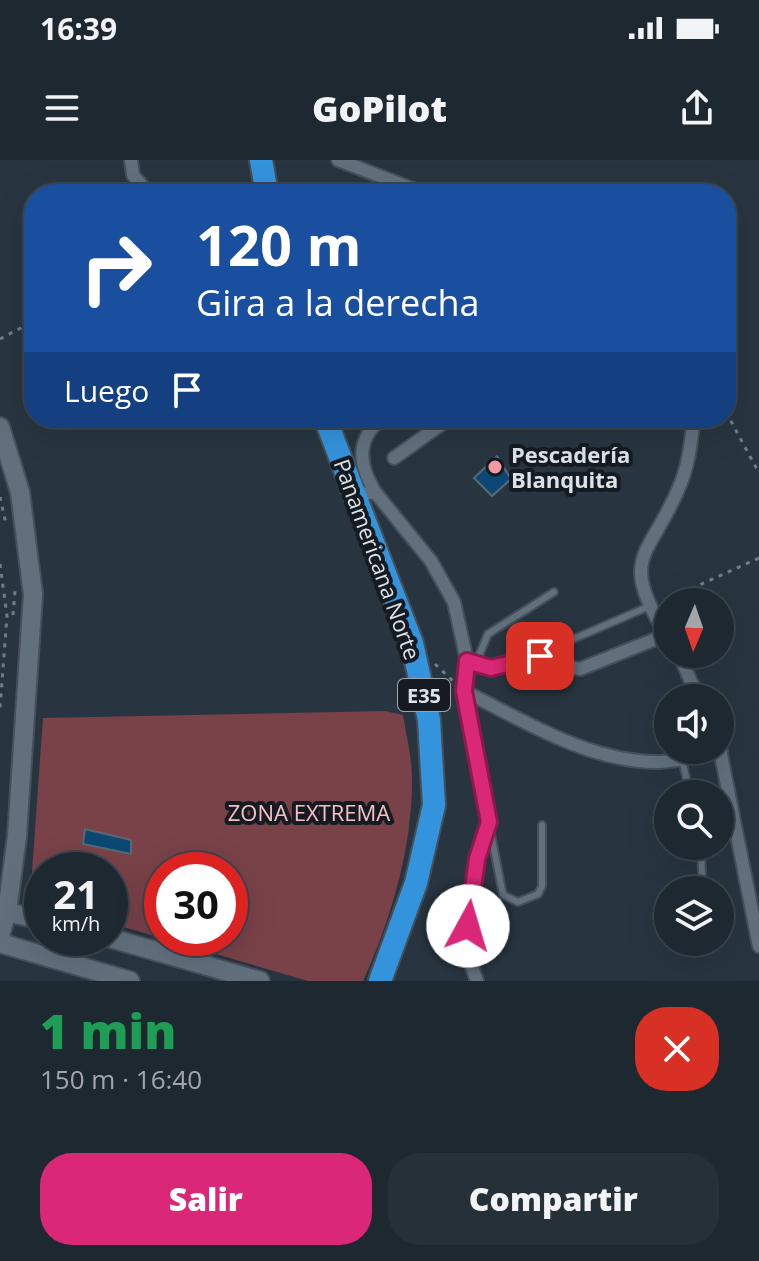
<!DOCTYPE html>
<html lang="es">
<meta charset="utf-8">
<style>
body{margin:0;font-family:"Open Sans",sans-serif;background:#263038;color:#f1f3f6;height:100vh;display:flex;flex-direction:column;font-size:30px;white-space:nowrap}
*{box-sizing:border-box;margin:0}
p{font-size:26px;color:#a1a6ab}
.icon{flex:none;width:44px;height:44px;fill:none;stroke:currentColor;stroke-width:2;stroke-linecap:round;stroke-linejoin:round}
.map{position:relative;height:821px;overflow:hidden}
.side{display:flex;flex-direction:column;background:#1e2830;flex:1}
.side>*{flex:none}
.guide{position:absolute;left:24px;top:24px;width:712px;height:244px;border-radius:32px;box-shadow:0 8px 32px #0002,0 0 0 2px #3c444c;background:#1a4fa0;color:#fff;overflow:hidden}
.needle{width:52px;rotate:182deg}
.fabs{position:absolute;left:654px;top:428px;display:grid;gap:16px}
.fabs a{display:grid;place-items:center;width:80px;height:80px;border-radius:50%;background:#1e2830;box-shadow:0 8px 32px #0002,0 0 0 2px #3c444c;font-size:40px}
.speed{position:absolute;left:24px;top:692px;display:flex;gap:16px;font-size:40px;font-weight:700;text-align:center}
.speed>*{display:grid;place-content:center;width:104px;height:104px;border-radius:50%;background:#1e2830;box-shadow:0 8px 32px #0002,0 0 0 2px #3c444c;line-height:1}
.speed small{font-size:20px;font-weight:400}
.speed .limit{border:12px solid #d22;background:#fff;color:#111}
.pin{position:absolute;display:grid;place-items:center;width:68px;height:68px;color:#fff;margin:-34px;border-radius:16px;box-shadow:0 4px 12px #0006}
.me{position:absolute;width:88px;margin:-44px;rotate:6deg;stroke-linejoin:round;filter:drop-shadow(0 0 6px #0008)}
.turn{display:flex;align-items:center;gap:28px;height:168px;padding:0 40px;font-size:36px}
.turn .icon{width:104px;height:104px;stroke-width:2.5}
.turn b{display:block;font-size:56px;line-height:68px}
.then{display:flex;align-items:center;height:76px;padding:0 40px;background:#0003;gap:16px;font-size:30px}
.round{display:grid;place-items:center;flex:none;width:84px;height:84px;border-radius:32px;background:#263038}
.head{display:flex;align-items:center;justify-content:space-between;height:136px;padding:0 40px}
h1{font-size:48px;font-weight:800;line-height:60px;color:#1e9e55}
.cta{display:flex;gap:16px;margin-top:auto;padding:16px 40px}
.cta a{flex:1;height:92px;border-radius:32px;background:#db2777;color:#fff;font-size:32px;font-weight:800;line-height:92px;text-align:center}
.cta a+a{background:#263038;color:#f1f3f6}
.status{display:flex;justify-content:space-between;align-items:center;height:56px;padding:0 40px;background:#1e2830;direction:ltr}
.status svg{height:22px;fill:currentColor}
header{display:flex;justify-content:space-between;align-items:center;height:104px;padding:0 40px;background:#1e2830;font-size:36px;font-weight:800}
.map>svg:first-child{display:block}
.green{fill:#794249;fill-rule:evenodd}
.building{fill:#0b4873;stroke:#5a6875;stroke-width:2}
.lines{fill:none;stroke-linecap:round;stroke-linejoin:round}
.lane-casing{stroke:#45505a;stroke-width:10}
.street-casing{stroke:#45505a;stroke-width:16}
.secondary-casing{stroke:#45505a;stroke-width:22}
.highway-casing{stroke:#45505a;stroke-width:26}
.path{stroke:#717d86;stroke-width:3;stroke-dasharray:4 6;stroke-linecap:butt}
.lane{stroke:#62707e;stroke-width:6}
.street{stroke:#62707e;stroke-width:12}
.secondary{stroke:#62707e;stroke-width:18}
.highway{stroke:#3493dd;stroke-width:22}
.route-casing{stroke:#8e194d;stroke-width:20}
.route{stroke:#db2777;stroke-width:14}
.poi-dot{fill:#f49aa5;stroke:#161b21;stroke-width:3}
.labels{text-anchor:middle;dominant-baseline:central;stroke-width:8;stroke-linejoin:round;paint-order:stroke}
.shield{fill:#161b21;stroke:#9fa7ae;stroke-width:2}
.shield-label{font-size:20px;font-weight:bold;fill:#dae3ea}
.poi-label{font-size:22px;font-weight:bold;fill:#dae3ea;stroke:#161b21;text-anchor:start}
.street-label{font-size:22px;fill:#dae3ea;stroke:#161b21}
.park-label{font-size:22px;fill:#f3c0c5;stroke:#161b21}
</style>
<div class="status"><b>16:39</b><svg viewBox="0 0 49 12"><path d="M0 12V9h3v3zM5 12V6h3v6zM10 12V3h3v9zM15 12V0h3v12zM26 1h20v11H26zM47 4h2v5h-2z"/></svg></div>
<header><svg class="icon" aria-label="menu" viewBox="0 0 24 24"><path d="M4 6h16M4 12h16M4 18h16"/></svg>GoPilot<svg class="icon" aria-label="share" viewBox="0 0 24 24"><path d="M12 15V3M7 8l5-5 5 5M5 13v7h14v-7"/></svg></header>
<div class="map">
<svg width="759" height="821" viewBox="0 0 759 821">
<rect width="100%" height="100%" fill="#283540"/>
<path class="green" d="M385 551 403 555C406 575 412 597 412 617 413 685 391 760 363 821H308L110 763V710H42V743L30 740 43 558ZM162 710H230V778H162Z"/>
<g class="building">
<path d="M497 296 511 319 492 336 474 318Z"/>
<path d="M85 669 131 680V694L83 684Z"/>
</g>
<g class="lines">
<defs>
<g id="lane">
<path d="M571 480 650 446"/>
<path d="M475 505 488 474 554 432"/>
<path d="M682 599 690 634"/>
<path d="M490 669 503 735 518 742 538 734 542 726V665"/>
<path d="M701 686 702 714"/>
</g>
<g id="street">
<path d="M131 0 133 15 149 34"/>
<path d="M338 0 426 34"/>
<path d="M394 298 450 258"/>
<path d="M375 332C358 303 356 280 382 258"/>
<path d="M355 335 375 332 431 401 454 442 467 501"/>
<path d="M668 478C616 394 650 399 680 325 689 304 691 281 694 258"/>
<path d="M679 494 698 538"/>
<path d="M464 531 467 501 491 508 540 496 554 504 580 509 666 475"/>
<path d="M720 590 759 786"/>
<path d="M477 821 469 799 468 766 477 699 489 662 464 531C524 561 591 603 660 602 680 601 701 595 721 591"/>
</g>
<g id="secondary">
<path d="M0 267 20 332 33 434 17 676 7 752 0 775"/>
<path d="M7 752 42 760"/>
<path d="M110 778 260 821"/>
<path d="M0 783 130 821"/>
</g>
<g id="highway">
<path d="M261 0 267 34"/>
<path d="M325 258 412 483 429 560 434 645 416 723 380 821"/>
</g>
</defs>
<use href="#lane" class="lane-casing"/>
<use href="#street" class="street-casing"/>
<use href="#secondary" class="secondary-casing"/>
<use href="#highway" class="highway-casing"/>
<g class="path">
<path d="M115 34 125 23"/>
<path d="M0 179 34 161"/>
<path d="M726 252 759 313"/>
<path d="M0 337 6 364"/>
<path d="M0 404 7 456 0 548"/>
<path d="M664 441 759 398"/>
<path d="M13 455 15 431"/>
<path d="M435 504 453 521"/>
</g>
<use href="#lane" class="lane"/>
<use href="#street" class="street"/>
<use href="#secondary" class="secondary"/>
<use href="#highway" class="highway"/>
</g>
<g class="lines">
<defs>
<path id="route" d="M468 766 477 699 489 662 464 531 467 501 491 508 540 496"/>
</defs>
<use href="#route" class="route-casing"/>
<use href="#route" class="route"/>
</g>
<circle class="poi-dot" cx="495" cy="307" r="8"/>
<g class="labels">
<rect class="shield" x="398" y="519" width="52" height="32" rx="6"/>
<g class="shield-label">
<text x="424" y="535">E35</text>
</g>
<g class="poi-label">
<text x="511" y="294">Pescadería<tspan x="511" dy="25">Blanquita</tspan></text>
</g>
<g class="street-label">
<text transform="translate(378 399) rotate(70)">Panamericana Norte</text>
</g>
<g class="park-label">
<text x="309" y="652">ZONA EXTREMA</text>
</g>
</g>
</svg>
<div class="fabs">
<a><svg class="needle" viewBox="-14 -14 28 28"><path d="M0-13l5 13h-10z" fill="#e53935"/><path d="M0 13l5-13h-10z" fill="#a1a6ab"/></svg></a>
<a><svg class="icon" aria-label="sound" viewBox="0 0 24 24"><path d="M4 9h4l5-4v14l-5-4H4zM17 9q2 3 0 6"/></svg></a>
<a><svg class="icon" aria-label="search" viewBox="0 0 24 24"><circle cx="10" cy="10" r="6"/><path d="M15 15l6 6"/></svg></a>
<a><svg class="icon" aria-label="layers" viewBox="0 0 24 24"><path d="M12 4l9 5-9 5-9-5zM3 14l9 5 9-5"/></svg></a>
</div>
<div class="speed"><div>21<small>km/h</small></div><div class="limit">30</div></div>
<div class="pin" style="left:540px;top:496px;background:#d93025"><svg class="icon" aria-label="arrive" viewBox="0 0 24 24"><path d="M6 21V4h12l-3 4 3 4H6"/></svg></div>
<svg class="me" style="left:468px;top:766px" viewBox="-20 -20 40 40"><circle r="19" fill="#fff"/><path d="M0-13L10 11 0 6-10 11z" fill="#db2777"/></svg>
<div class="guide">
<div class="turn"><svg class="icon" aria-label="right" viewBox="0 0 24 24"><path d="M7 20v-9h11M14 6l5 5-5 5"/></svg><div><b>120 m</b>Gira a la derecha</div></div>
<div class="then">Luego<svg class="icon" aria-label="arrive" viewBox="0 0 24 24"><path d="M6 21V4h12l-3 4 3 4H6"/></svg></div>
</div>
</div>
<section class="side">
<div class="head"><div><h1>1 min</h1><p>150 m · 16:40</p></div><a class="round" style="background:#d93025;color:#fff"><svg class="icon" aria-label="close" viewBox="0 0 24 24"><path d="M6 6l12 12M18 6L6 18"/></svg></a></div>
<div class="cta"><a>Salir</a><a>Compartir</a></div>
</section>
